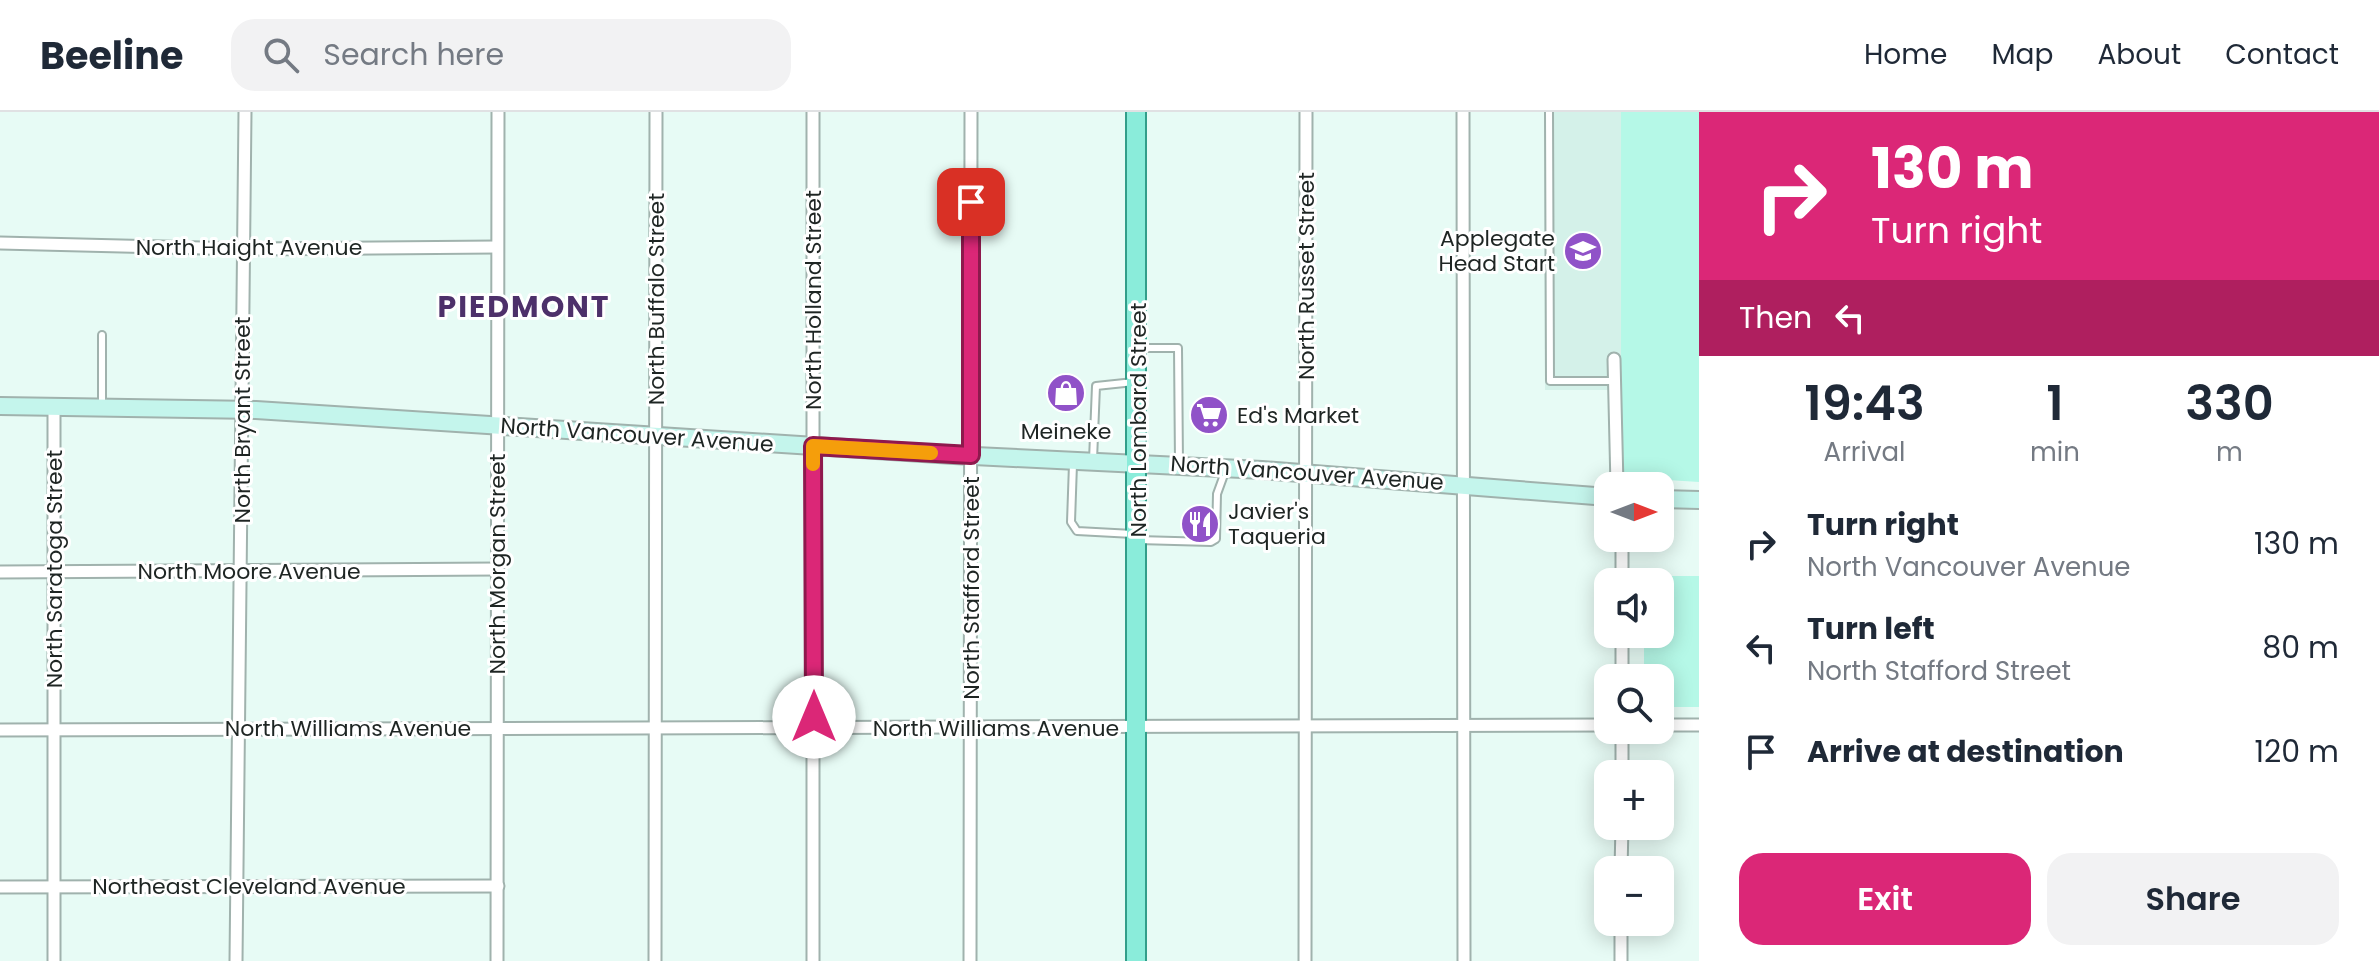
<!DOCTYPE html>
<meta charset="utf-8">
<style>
body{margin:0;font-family:Poppins,sans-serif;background:#f2f2f3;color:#1f2937;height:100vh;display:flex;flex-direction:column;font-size:30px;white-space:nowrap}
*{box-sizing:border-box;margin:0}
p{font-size:26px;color:#747a83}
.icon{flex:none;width:44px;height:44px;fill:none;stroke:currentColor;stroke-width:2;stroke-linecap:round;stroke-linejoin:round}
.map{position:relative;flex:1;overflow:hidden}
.drawer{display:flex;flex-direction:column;background:#fff;width:680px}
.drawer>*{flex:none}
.banner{background:#db2777;color:#fff;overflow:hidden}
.needle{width:52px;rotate:90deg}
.fabs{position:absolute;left:1594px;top:360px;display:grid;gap:16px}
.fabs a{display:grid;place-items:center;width:80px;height:80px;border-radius:16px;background:#fff;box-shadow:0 4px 20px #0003;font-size:40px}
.pin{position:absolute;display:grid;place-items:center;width:68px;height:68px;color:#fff;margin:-34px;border-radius:16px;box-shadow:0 4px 12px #0006}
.me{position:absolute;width:88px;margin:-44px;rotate:0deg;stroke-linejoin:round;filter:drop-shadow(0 0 6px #0008)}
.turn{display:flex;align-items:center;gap:28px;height:168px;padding:0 40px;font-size:36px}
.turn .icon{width:104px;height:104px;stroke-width:2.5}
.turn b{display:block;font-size:56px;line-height:68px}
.then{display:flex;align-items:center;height:76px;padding:0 40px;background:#0003;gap:16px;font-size:30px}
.eta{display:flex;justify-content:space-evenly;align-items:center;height:136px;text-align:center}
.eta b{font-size:48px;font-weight:600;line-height:56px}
.action{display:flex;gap:16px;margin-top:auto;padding:16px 40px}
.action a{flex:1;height:92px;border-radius:24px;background:#db2777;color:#fff;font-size:32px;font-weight:600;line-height:92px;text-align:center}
.action a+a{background:#f2f2f3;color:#1f2937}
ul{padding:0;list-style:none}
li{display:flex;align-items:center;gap:24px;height:104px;padding:0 40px}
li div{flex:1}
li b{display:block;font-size:30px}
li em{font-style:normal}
header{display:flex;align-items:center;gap:48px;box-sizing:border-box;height:112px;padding:0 40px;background:#fff;border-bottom:2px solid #e0e1e3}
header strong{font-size:38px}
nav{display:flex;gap:44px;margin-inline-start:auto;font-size:28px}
.search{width:560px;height:72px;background:#f2f2f3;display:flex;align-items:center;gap:20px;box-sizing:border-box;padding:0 28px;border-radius:24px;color:#747a83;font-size:30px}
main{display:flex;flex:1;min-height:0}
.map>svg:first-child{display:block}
.built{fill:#d4f1e9}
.green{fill:#b5f8e7}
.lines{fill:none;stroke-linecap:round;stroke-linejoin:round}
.lane-casing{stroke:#a0b2ad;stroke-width:10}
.street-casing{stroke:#a0b2ad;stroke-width:15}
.secondary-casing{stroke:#a0b2ad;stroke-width:20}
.primary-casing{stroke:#329e8a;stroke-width:22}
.lane{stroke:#fff;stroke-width:6}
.street{stroke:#fff;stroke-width:11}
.secondary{stroke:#c4f5ec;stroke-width:16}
.primary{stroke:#8aecda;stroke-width:18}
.route-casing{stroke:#8e194d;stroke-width:20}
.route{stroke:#db2777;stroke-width:14}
.slow{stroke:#f59e0b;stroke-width:14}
.labels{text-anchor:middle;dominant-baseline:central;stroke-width:6;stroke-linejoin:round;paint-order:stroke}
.poi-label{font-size:22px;fill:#1e2523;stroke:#fff;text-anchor:start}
.street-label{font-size:22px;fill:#1e2523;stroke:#fff}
.district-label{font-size:30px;font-weight:bold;letter-spacing:2px;fill:#4d306a;stroke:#fff}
</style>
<header>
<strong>Beeline</strong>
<div class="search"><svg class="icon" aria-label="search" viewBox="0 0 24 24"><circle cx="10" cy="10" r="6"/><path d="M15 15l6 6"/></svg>Search here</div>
<nav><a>Home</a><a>Map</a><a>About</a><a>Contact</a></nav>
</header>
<main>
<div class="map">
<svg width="1699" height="849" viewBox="0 0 1699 849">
<rect width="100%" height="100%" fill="#e7fbf5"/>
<path class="built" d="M1544 0H1621V278H1545Z"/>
<g class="green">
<path d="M1621 0H1699V370L1621 365Z"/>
<path d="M1645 464H1699V595H1660V566H1644V522H1660V470H1645Z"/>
</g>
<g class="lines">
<defs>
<g id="lane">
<path d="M1549 0 1550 269H1614"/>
<path d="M102 223V295"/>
<path d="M1138 236H1178L1179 352"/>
<path d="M1093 348 1096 274 1134 270"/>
<path d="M1073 352 1071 410 1077 419 1133 422"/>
<path d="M1138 428 1211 430 1216 427 1217 382 1225 360"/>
</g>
<g id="street">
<path d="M1463 0 1464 849"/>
<path d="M0 131 243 137 497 135"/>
<path d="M1614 247 1617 374"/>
<path d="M54 295V849"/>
<path d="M1622 426V470"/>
<path d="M0 460 498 457"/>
<path d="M1622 522V566"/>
<path d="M1660 613H1699"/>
<path d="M0 618 1608 613"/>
<path d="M1622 662V618"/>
<path d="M1621 758 1622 714"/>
<path d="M0 775 498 774"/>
<path d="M236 849 245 0"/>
<path d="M497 849 498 0"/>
<path d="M655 849 656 0"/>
<path d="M813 849V0"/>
<path d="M970 849 971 0"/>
<path d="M1305 849 1306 0"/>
<path d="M1621 849V810"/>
</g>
<g id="secondary">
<path d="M0 294 256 298 954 343 1262 358 1608 385"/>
<path d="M1660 387 1699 388"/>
</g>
<path id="primary" d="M1136 849V0"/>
</defs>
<use href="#lane" class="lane-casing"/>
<use href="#street" class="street-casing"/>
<use href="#secondary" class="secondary-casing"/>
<use href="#primary" class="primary-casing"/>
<use href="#lane" class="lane"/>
<use href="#street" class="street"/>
<use href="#secondary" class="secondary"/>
<use href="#primary" class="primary"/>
</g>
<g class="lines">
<defs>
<path id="route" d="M814 605 813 334 971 343V90"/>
</defs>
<use href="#route" class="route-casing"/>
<use href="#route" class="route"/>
<path class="slow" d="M813 352V334L931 341"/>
</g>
<defs>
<symbol id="school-disc" viewBox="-11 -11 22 22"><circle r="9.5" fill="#9052c8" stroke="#fff"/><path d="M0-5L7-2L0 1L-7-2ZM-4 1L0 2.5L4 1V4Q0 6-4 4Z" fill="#fff"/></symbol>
<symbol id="shop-disc" viewBox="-11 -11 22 22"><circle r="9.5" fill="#9052c8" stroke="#fff"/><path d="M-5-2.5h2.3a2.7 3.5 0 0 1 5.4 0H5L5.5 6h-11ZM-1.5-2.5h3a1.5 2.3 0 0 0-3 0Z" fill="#fff"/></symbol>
<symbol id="supermarket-disc" viewBox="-11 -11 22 22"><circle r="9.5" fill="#9052c8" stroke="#fff"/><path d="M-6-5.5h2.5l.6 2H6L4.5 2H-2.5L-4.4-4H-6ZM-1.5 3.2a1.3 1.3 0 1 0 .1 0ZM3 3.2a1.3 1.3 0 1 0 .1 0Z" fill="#fff"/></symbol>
<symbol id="restaurant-disc" viewBox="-11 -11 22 22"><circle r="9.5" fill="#9052c8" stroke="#fff"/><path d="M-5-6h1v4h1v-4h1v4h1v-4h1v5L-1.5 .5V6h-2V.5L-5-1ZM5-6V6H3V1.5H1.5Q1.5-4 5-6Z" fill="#fff"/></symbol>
</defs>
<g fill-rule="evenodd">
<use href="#school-disc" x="1561" y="117" width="44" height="44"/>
<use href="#shop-disc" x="1044" y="259" width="44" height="44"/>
<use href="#supermarket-disc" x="1187" y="281" width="44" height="44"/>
<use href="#restaurant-disc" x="1178" y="390" width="44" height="44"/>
</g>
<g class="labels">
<g class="poi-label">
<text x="1555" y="126" text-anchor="end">Applegate<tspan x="1555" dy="25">Head Start</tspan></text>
<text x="1237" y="303">Ed's Market</text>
<text x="1066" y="319" text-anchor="middle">Meineke</text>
<text x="1228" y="399">Javier's<tspan x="1228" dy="25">Taqueria</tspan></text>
</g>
<g class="street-label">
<text x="249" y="135">North Haight Avenue</text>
<text transform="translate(1306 164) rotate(-90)">North Russet Street</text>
<text transform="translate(656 187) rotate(-90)">North Buffalo Street</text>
<text transform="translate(813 188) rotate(-90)">North Holland Street</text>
<text transform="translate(242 308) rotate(-90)">North Bryant Street</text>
<text transform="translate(1138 308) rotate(-90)">North Lombard Street</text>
<text transform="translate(637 323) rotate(4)">North Vancouver Avenue</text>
<text transform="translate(1307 361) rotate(4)">North Vancouver Avenue</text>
<text transform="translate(497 452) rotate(-90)">North Morgan Street</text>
<text transform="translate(54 457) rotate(-90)">North Saratoga Street</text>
<text x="249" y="459">North Moore Avenue</text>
<text transform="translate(971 476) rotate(-90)">North Stafford Street</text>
<text x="348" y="616">North Williams Avenue</text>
<text x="996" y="616">North Williams Avenue</text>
<text x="249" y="774">Northeast Cleveland Avenue</text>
</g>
<g class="district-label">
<text x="524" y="194">PIEDMONT</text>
</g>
</g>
</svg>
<div class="fabs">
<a><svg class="needle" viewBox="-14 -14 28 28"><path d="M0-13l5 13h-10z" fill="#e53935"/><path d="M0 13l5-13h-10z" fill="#747a83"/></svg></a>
<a><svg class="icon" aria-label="sound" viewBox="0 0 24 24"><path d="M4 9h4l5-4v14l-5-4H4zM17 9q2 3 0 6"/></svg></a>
<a><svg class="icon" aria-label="search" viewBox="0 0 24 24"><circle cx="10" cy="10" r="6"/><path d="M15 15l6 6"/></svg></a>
<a>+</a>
<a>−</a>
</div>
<div class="pin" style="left:971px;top:90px;background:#d93025"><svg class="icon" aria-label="arrive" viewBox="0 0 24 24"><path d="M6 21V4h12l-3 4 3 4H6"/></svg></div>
<svg class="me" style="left:814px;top:605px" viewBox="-20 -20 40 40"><circle r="19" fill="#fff"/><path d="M0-13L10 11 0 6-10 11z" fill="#db2777"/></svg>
</div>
<section class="drawer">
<div class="banner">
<div class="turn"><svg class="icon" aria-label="right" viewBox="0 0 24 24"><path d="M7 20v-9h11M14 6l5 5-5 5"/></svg><div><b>130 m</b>Turn right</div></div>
<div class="then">Then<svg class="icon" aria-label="left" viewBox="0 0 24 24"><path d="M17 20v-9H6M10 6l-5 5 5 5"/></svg></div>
</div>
<div class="eta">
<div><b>19:43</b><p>Arrival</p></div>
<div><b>1</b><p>min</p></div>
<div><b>330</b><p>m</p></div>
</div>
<ul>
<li><svg class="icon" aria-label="right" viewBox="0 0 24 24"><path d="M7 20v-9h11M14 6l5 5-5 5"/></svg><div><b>Turn right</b><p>North Vancouver Avenue</p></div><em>130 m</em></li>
<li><svg class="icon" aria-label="left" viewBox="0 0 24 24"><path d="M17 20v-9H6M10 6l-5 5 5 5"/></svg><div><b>Turn left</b><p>North Stafford Street</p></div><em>80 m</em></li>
<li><svg class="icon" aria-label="arrive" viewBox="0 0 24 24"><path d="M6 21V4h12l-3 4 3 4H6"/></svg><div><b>Arrive at destination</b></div><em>120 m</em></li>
</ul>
<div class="action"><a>Exit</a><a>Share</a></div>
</section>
</main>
